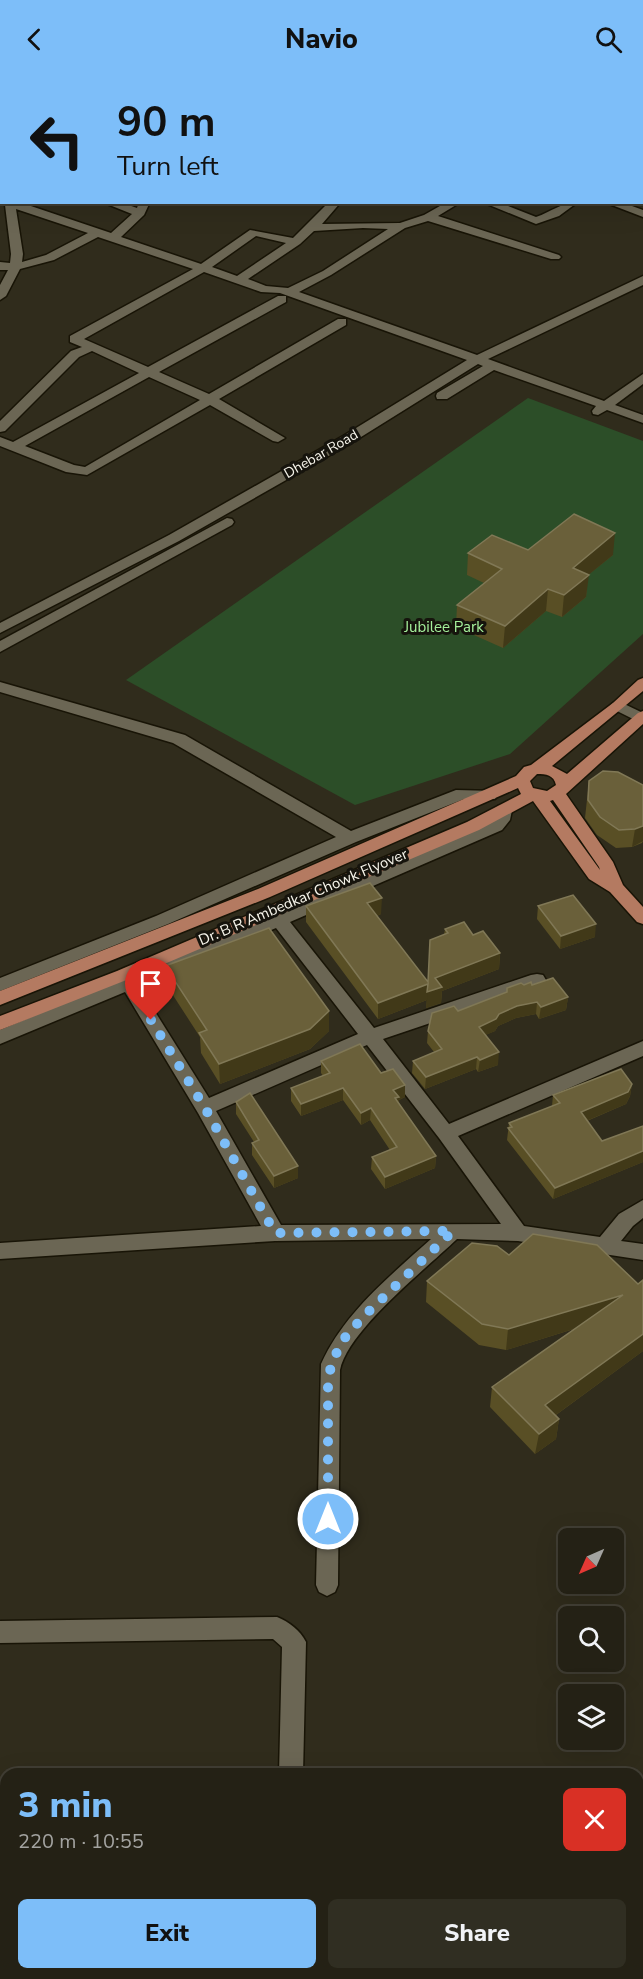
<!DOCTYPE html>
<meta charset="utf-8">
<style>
body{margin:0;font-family:"Nunito Sans",sans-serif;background:#302e22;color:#f1f3f6;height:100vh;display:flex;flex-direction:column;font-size:22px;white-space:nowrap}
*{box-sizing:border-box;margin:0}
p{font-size:20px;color:#a3a3a0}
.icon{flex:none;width:33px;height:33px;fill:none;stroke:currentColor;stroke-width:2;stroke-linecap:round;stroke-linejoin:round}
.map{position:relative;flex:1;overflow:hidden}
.sheet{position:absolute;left:0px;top:1690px;width:644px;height:212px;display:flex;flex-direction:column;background:#242115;border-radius:18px 18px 0 0;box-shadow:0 6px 24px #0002,0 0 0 2px #413e34}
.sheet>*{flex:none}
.top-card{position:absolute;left:0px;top:0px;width:644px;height:126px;box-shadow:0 6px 24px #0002,0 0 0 2px #413e34;background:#7dbef9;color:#111;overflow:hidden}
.needle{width:39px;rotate:225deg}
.fabs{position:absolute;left:558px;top:1450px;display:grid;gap:12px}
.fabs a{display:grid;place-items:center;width:66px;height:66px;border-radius:9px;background:#242115;box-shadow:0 6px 24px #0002,0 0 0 2px #413e34;font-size:30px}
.pin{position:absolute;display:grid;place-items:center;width:51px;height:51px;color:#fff;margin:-62px -26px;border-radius:50% 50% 50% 0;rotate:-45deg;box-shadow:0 0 6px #0007}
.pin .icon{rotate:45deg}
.me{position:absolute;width:66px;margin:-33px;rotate:0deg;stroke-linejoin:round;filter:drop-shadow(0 0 4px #0008)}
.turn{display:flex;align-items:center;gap:21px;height:126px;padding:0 18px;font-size:27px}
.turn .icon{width:78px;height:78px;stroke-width:2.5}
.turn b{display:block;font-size:42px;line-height:51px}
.round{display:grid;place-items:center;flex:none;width:63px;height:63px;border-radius:9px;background:#302e22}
.headline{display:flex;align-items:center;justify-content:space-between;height:102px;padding:0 18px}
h1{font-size:36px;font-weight:800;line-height:45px;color:#7dbef9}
.cta{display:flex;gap:12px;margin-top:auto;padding:12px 18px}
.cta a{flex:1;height:69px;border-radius:9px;background:#7dbef9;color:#111;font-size:24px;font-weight:800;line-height:69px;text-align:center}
.cta a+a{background:#302e22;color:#f1f3f6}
header{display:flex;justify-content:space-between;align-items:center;height:78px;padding:0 18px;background:#7dbef9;color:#111;font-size:27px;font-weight:800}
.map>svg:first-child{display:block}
.green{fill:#2c4e28}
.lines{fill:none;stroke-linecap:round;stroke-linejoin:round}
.minor-casing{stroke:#181406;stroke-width:3}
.major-casing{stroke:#181406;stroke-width:3}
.minor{fill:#6b6654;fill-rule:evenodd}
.major{fill:#b47a61;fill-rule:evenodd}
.wall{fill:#594f25}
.shaded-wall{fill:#413918}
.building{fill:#6a603a;stroke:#807856;stroke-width:1.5}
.route{stroke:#7dbef9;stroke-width:10;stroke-dasharray:0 18}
.labels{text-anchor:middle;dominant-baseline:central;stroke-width:6;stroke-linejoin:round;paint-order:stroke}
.far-street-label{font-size:14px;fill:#f7f5eb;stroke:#16140d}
.park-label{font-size:15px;fill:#a5f09b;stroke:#16140d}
.street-label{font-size:15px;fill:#f7f5eb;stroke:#16140d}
</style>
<header><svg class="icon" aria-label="back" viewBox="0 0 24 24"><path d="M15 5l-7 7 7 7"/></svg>Navio<svg class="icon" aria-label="search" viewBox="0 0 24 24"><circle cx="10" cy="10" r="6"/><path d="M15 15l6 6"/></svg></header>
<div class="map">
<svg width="643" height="1901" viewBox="0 0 643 1901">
<rect width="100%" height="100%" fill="#302c1c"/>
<path class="green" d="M528 320 643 363V556L510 676 355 727 126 602Z"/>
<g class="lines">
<defs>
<g id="minor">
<path d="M28 0H38L39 2H29Z"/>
<path d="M121 0H134L120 2Z"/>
<path d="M326 0H339L340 2H327Z"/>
<path d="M381 0H395L396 2H382Z"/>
<path d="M458 0H471L472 2H459Z"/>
<path d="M555 0H567L554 2Z"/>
<path d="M576 0H589L590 2H577Z"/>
<path d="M642 17H643L642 24Z"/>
<path d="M0 27H2L0 34Z"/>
<rect x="642" y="54" width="1" height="7"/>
<path d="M2 124H19L111 155 132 136 102 124H120L137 130 139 124H150L144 137 121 159 201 186 250 152 293 160 329 124H341L322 146 400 145 424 137 447 124H461L438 138 559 177 561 179 559 181H551L428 143 405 150 331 197 299 214 477 277 643 198V207L488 281 604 323 643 296V306L615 327 643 337V345L607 332 598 337 593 336 592 333 596 328 494 292 447 321H437L436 318 437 315 483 288 478 286 353 364 179 463 0 555V545L169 457 343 358 467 282 280 215 261 214 204 194 84 261 148 289 278 218H286V224L159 294 209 316 338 241H346V247L219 321 285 360 278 364 273 363 210 327 87 397 66 394 0 368V359L13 364 139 295 92 273 79 279 5 353 0 354V343L71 273 82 269 70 264V258L193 191 98 159 54 182 20 191 6 218 0 222V207L8 192H0V184L10 185 11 176 5 127ZM16 131 88 155 46 177 22 184 23 176ZM363 150 388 151 323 193 288 210 266 208 248 201 300 166 314 153ZM256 158 286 165 237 198 212 189ZM149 299 200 322 85 389 74 387 25 368Z"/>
<path d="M482 124H498L536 139C551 134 562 124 578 124L559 138 536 146Z"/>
<path d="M604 124H621L643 132V139Z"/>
<path d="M227 440 232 441 234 444 232 447 0 574V563Z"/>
<path d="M0 604 185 657 351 753 456 712 495 713 497 717 495 721H464L356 764 168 846 0 913V900L156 838 336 759 173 665 0 614Z"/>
<path d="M618 623 643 635V646L613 631 610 628 613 625Z"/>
<path d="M504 727 510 728 512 732 510 742 502 752 290 844 374 950 531 897 537 896 543 897 546 902 543 907 383 961 449 1046 643 963V978L458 1058 524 1148 600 1159 619 1136 643 1122V1140L633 1148 621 1163 643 1166V1182L518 1163 457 1161C427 1190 348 1252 340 1292L338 1507 335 1514 327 1518 319 1514 316 1507 321 1286C344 1235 390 1198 431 1161L275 1163 0 1181V1165L261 1148 198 1035 125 914 0 966V952L422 775 490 744 498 728ZM276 850 358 956 209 1020 139 908ZM367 967 439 1060 501 1146 281 1147 216 1033Z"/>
<path d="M277 1539C289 1544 300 1552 306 1564L303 1696H279L282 1569 273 1561 0 1565V1543Z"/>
<path d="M273 1896H299L298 1901H272Z"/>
</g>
<path id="major" d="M643 600V613L552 688 567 696 638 635 643 633V646L566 716 613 784 623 807 643 829V846L637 844 610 814 589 801 533 723 479 752 129 901 0 952V938L117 893 467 744 521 716 518 710 270 819 0 927V913L258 811 516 698 524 689 531 687 613 625 638 602ZM537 696C546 696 554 697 556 707L547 713 533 710 530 703ZM553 722 599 789 600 792 550 723Z"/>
</defs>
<use href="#minor" class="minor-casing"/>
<use href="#major" class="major-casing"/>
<use href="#minor" class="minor"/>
<use href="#major" class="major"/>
</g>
<g class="wall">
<path d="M528 472 613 477 588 497 586 519 562 539 546 533 503 570 456 549 457 527 484 505 467 497 468 475Z"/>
<path d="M589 703 643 707V763L642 765 632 769 616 770 597 757 585 740Z"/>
<path d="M306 828 381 836 377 838 428 904 444 857 445 851 473 857 500 875 499 891 442 913 441 925 426 930 427 922 378 941 306 844Z"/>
<path d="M538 828 595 859 560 871 537 841Z"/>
<path d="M165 888 329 953 310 971 220 1006 201 975 200 959 167 908Z"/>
<path d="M524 907H532L568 919 566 932 539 941 536 936 516 940 498 948 495 953 485 957 498 987 478 994 476 991 425 1011 412 995 413 983 434 974 427 965 428 953 458 933 507 914V910Z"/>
<path d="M321 983 381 995 405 1007V1019L399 1022 398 1024 436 1078 435 1090 385 1111 371 1091 372 1079 390 1072 370 1042 361 1047 343 1022 301 1038 291 1023V1010L323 998 321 995Z"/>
<path d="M632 1006 630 1018 626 1026 587 1043 602 1063 643 1048V1084L553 1121 507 1062 509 1045 552 1028 553 1017Z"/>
<path d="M236 1024 298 1100 274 1110 252 1077V1065L254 1064 236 1036Z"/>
<path d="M509 1177 638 1206 643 1202V1273L556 1337 559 1341 556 1361 535 1376 490 1329 492 1309 574 1251 506 1272 479 1267 426 1224 427 1203Z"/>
</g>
<g class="shaded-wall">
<path d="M615 455 613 477 571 511 573 490Z"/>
<path d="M589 497 586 519 562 539 564 517Z"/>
<path d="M548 511 546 533 503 570 505 548Z"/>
<path d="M643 748V763L632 769 635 751Z"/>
<path d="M382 820 381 836 367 842V825Z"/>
<path d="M596 846 595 859 560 871 561 858Z"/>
<path d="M500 875 499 891 442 913 441 925 426 930 427 914 435 900Z"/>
<path d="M428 906 427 922 378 941V925Z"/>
<path d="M568 919 566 932 539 941 541 929Z"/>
<path d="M537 924 536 936 516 940 498 948 495 953 477 961 479 949 499 936 517 928Z"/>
<path d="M329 933V953L310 971 220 1006 219 986Z"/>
<path d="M499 974 498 987 478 994 480 982Z"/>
<path d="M477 979 476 991 425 1011 426 999Z"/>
<path d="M632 1006 630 1018 626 1026 579 1046 581 1034Z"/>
<path d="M405 1007V1019L399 1022 398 1031 393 1012Z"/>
<path d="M343 1010V1022L301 1038V1026Z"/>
<path d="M371 1030 370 1042 361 1047V1035Z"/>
<path d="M643 1073V1084L553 1121 555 1110Z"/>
<path d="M436 1078 435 1090 385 1111V1099Z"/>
<path d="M298 1088V1100L274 1110V1098Z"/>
<path d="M623 1217 618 1237 506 1272 508 1251Z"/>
<path d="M643 1256V1273L542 1347 545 1327Z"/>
<path d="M559 1341 556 1361 535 1376 539 1356Z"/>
</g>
<g class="building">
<path d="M574 436 615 455 573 490 589 497 564 517 548 511 505 548 457 527 502 491 468 475 492 457 528 472Z"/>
<path d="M603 693 618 694 643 707V748L635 751 619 752 600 739 588 722 589 703Z"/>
<path d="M370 805 382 820 367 825 428 904 430 862 448 855 445 851 464 844 473 857 483 853 500 875 435 900 442 909 427 914 428 906 378 925 306 828Z"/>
<path d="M573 817 596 846 561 858 538 828Z"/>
<path d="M269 850 329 933 310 951 219 986 199 955 207 952 165 888Z"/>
<path d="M553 900 568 919 541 929 537 924 517 928 499 936 496 941 479 949 499 974 480 982 477 979 426 999 413 983 442 971 428 953 432 935 454 928 458 933 507 914V910L521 905 524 907 531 904 532 907Z"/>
<path d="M360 966 381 995 393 991 405 1007 393 1012 399 1019 395 1020 436 1078 385 1099 372 1079 397 1069 371 1030 361 1035 343 1010 301 1026 291 1010 330 995 321 983Z"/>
<path d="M621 991 632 1006 628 1014 581 1034 602 1063 643 1048V1073L555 1110 508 1050 512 1049 509 1045 560 1025 553 1017Z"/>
<path d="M250 1015 298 1088 274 1098 252 1065 259 1062 236 1024Z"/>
<path d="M533 1156 597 1167 638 1206 643 1202V1256L545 1327 559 1341 539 1356 492 1309 623 1217 508 1251 482 1246 427 1203 472 1165 497 1168 509 1177Z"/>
</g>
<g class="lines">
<path class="route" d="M151 942 205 1030 275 1155 453 1153 363 1239 343 1262 331 1286 328 1309V1441"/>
</g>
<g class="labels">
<g class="far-street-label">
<text transform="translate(321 376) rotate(-30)">Dhebar Road</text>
</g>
<g class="park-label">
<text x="444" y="549">Jubilee Park</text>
</g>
<g class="street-label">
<text transform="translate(303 819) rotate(-23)">Dr. B R Ambedkar Chowk Flyover</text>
</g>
</g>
</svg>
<div class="fabs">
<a><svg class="needle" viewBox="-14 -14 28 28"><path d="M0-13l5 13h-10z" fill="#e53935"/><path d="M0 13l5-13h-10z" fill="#a3a3a0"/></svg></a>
<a><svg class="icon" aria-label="search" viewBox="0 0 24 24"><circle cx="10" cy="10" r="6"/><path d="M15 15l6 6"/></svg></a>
<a><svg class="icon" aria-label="layers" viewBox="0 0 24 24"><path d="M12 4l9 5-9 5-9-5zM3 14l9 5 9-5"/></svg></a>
</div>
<div class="pin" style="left:151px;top:942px;background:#d93025"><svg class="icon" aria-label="arrive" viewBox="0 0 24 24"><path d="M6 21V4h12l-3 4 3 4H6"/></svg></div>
<svg class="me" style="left:328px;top:1441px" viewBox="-20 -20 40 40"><circle r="17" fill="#7dbef9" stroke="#fff" stroke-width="3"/><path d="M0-11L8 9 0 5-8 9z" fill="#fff"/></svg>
<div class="top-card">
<div class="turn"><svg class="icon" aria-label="left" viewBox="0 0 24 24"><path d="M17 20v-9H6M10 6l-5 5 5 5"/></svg><div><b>90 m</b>Turn left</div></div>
</div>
<section class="sheet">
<div class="headline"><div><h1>3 min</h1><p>220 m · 10:55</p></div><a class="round" style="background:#d93025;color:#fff"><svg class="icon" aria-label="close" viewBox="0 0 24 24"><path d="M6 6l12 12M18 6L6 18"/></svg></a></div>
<div class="cta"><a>Exit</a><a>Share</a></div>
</section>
</div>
